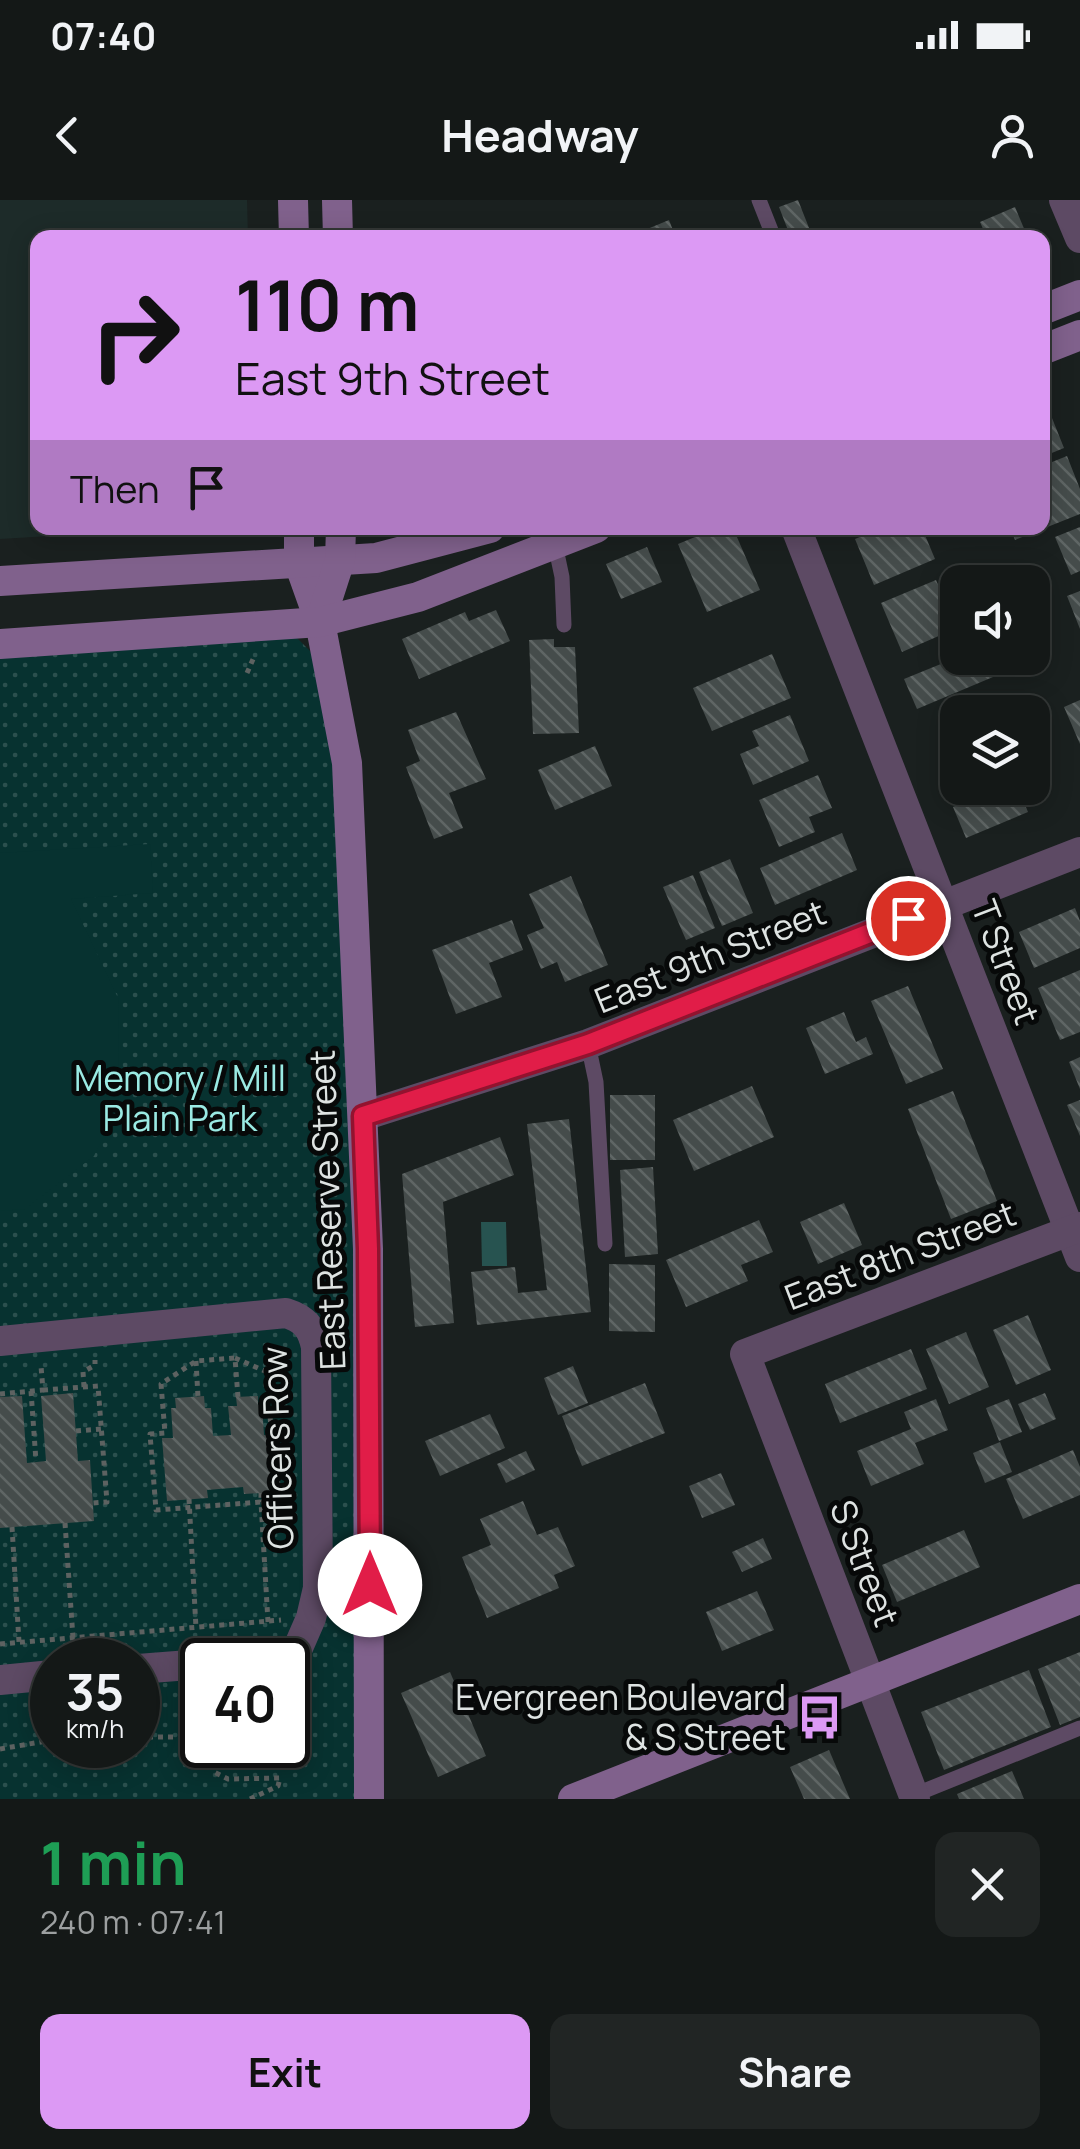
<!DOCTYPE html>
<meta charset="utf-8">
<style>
body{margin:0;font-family:Manrope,sans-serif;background:#212524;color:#f1f3f6;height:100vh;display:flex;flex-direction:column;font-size:38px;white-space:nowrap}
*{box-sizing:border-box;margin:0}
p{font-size:32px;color:#9da0a1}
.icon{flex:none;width:55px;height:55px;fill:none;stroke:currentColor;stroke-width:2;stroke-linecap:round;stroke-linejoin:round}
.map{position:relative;height:1599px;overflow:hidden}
.sheet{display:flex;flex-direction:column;background:#141817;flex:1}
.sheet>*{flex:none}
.hud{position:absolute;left:30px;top:30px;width:1020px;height:305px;border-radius:20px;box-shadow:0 5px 25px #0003,0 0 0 2px #333736;background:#dc99f4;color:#111;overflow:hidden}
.fabs{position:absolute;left:940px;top:365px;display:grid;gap:20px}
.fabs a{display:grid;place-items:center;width:110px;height:110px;border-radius:20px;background:#141817;box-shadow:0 5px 25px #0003,0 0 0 2px #333736;font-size:50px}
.speed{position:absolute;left:30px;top:1438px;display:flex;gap:20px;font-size:50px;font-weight:700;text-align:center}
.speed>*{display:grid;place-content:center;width:130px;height:130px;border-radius:50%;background:#141817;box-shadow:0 5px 25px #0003,0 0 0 2px #333736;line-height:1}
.speed small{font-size:25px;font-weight:400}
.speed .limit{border:5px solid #111;border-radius:15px;background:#fff;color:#111}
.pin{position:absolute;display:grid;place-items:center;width:85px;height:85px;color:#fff;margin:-42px;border:5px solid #fff;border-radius:50%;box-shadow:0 2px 10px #0007}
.me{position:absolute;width:110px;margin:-55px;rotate:0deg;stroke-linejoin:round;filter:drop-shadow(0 0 8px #0008)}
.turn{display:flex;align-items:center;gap:35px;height:210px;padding:0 40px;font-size:45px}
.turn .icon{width:130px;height:130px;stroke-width:2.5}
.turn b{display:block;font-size:70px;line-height:85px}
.then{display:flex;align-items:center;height:95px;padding:0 40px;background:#0003;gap:20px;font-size:38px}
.round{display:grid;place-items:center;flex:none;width:105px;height:105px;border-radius:20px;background:#212524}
.summary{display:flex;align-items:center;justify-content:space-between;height:170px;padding:0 40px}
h1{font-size:60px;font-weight:700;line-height:75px;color:#1e9e55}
.button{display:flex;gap:20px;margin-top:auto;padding:20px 40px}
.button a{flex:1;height:115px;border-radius:20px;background:#dc99f4;color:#111;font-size:40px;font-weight:700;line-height:115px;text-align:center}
.button a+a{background:#212524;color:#f1f3f6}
.status{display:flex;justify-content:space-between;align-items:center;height:70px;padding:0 50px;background:#141817;direction:ltr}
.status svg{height:28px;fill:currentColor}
header{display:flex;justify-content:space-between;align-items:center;height:130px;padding:0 40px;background:#141817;font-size:45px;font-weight:700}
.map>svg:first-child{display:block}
.built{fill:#1d2b29}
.park{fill:url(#park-dots);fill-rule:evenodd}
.pitch{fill:#073230}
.water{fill:#275350}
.building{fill:url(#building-back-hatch)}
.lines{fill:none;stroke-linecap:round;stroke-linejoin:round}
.path{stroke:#5d6261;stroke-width:5;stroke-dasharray:5 5;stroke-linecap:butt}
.lane{stroke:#5d4a64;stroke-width:15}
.street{stroke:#5d4a64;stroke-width:30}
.secondary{stroke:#80618c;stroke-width:30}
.route-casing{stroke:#92132f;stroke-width:25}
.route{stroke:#e11d48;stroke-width:18}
.labels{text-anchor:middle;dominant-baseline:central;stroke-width:10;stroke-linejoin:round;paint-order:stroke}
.street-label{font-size:35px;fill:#dee3e2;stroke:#070909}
.park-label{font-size:35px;fill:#9aeae3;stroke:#070909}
.poi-label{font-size:35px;fill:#dee3e2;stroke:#070909;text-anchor:end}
</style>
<div class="status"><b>07:40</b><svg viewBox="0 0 49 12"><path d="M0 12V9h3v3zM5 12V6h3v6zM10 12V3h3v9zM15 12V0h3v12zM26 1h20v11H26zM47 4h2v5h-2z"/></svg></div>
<header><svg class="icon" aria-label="back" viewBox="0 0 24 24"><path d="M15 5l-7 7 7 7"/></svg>Headway<svg class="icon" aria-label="person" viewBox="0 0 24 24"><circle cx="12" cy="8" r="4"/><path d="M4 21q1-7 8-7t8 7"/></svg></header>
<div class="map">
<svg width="1080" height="1599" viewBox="0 0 1080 1599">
<defs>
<pattern id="park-dots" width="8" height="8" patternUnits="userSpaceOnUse" patternTransform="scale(2.5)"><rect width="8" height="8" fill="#073230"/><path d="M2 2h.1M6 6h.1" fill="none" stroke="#2b504e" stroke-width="1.8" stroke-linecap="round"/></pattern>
<pattern id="building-back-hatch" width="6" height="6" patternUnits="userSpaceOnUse" patternTransform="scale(2.5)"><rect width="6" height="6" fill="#454c4b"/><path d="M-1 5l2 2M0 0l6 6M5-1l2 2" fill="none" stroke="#5f6665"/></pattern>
</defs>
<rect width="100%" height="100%" fill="#1a201f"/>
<path class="built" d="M0 0H247L248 37 38 38V328H184L0 339Z"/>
<path class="park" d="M297 438 330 471 347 563 369 1599H0V444ZM52 1460H138V1545H52ZM202 1460H288V1545H202Z"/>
<path class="pitch" d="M150 644 153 693 71 699 119 800 118 906 94 956 25 1009 0 1011V653Z"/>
<path class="water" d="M481 1022H506L507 1066H482Z"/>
<g class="building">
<path d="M798 0 813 38H791L779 7Z"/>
<path d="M1015 7 1028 38H987L980 22Z"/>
<path d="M669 20 676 38H628V37Z"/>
<path d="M1042 193 1064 248 1042 257Z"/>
<path d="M1067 256 1080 289V314L1015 340 1010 328H1042V266Z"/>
<path d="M1080 327V371L1071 375 1055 337Z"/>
<path d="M717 328H733L760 390 707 412 678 344Z"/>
<path d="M881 328H922L935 359 874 385 855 339Z"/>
<path d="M647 347 662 382 621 399 606 364Z"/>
<path d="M936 380 957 428 902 452 881 403Z"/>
<path d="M1080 391V429L1067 396Z"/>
<path d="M496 410 510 441 419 479 402 439 465 412 469 421Z"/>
<path d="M554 439V447H575L579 533 533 534 529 440Z"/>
<path d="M772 454 791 498 712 531 693 488Z"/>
<path d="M958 457 984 458 993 477 917 509 904 479Z"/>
<path d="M1080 500V544L1064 507Z"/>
<path d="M456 512 486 579 449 593 463 628 434 639 406 567 420 561 408 530Z"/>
<path d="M790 515 809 561 753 585 740 554 759 546 752 531Z"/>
<path d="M958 536V579L955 580 939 544Z"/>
<path d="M595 546 612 586 555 610 538 570Z"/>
<path d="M818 575 832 608 809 617 815 632 779 647 759 600Z"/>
<path d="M999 588H1018L1028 612 966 638 953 607Z"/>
<path d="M842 633 857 670 775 705 760 668Z"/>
<path d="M730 659 753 713 722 726 699 672Z"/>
<path d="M693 675 715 728 686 740 663 687Z"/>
<path d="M571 676 608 765 565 782 557 762 541 769 527 735 544 728 529 694Z"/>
<path d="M1075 708 1080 721V748L1034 768 1019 732Z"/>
<path d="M512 720 523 750 489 763 502 797 456 814 432 750Z"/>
<path d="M1080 770V832L1060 840 1038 788Z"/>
<path d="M908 786 943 869 906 884 871 801Z"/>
<path d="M844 812 856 842 866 837 873 854 825 874 806 828Z"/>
<path d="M1080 857V889L1069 862Z"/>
<path d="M752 886 774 937 694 971 673 920Z"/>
<path d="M953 891 997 1001 951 1019 908 909Z"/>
<rect x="610" y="895" width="45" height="65"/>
<path d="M1080 900V936L1067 905Z"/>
<path d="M569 919 591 1112 477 1125 471 1072 515 1067 518 1093 547 1090 527 924Z"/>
<path d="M500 937 514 975 443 1002 454 1123 415 1127 402 974Z"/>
<path d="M653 967 658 1054 625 1057 620 970Z"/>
<path d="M844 1003 862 1045 818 1064 800 1022Z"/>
<path d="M759 1020 773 1052 741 1065 748 1081 686 1107 666 1060Z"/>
<path d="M609 1064 655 1065V1132L609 1131Z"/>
<path d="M1028 1115 1051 1170 1016 1185 993 1130Z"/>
<path d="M966 1132 989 1187 949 1204 926 1149Z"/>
<path d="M911 1149 927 1189 840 1223 825 1184Z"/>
<path d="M573 1166 588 1203 558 1215 544 1178Z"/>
<path d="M645 1183 665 1233 582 1266 562 1216Z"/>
<path d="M73 1193 78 1261 90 1260 94 1321 0 1328V1197L22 1196 27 1263 46 1261 41 1196Z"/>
<path d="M1045 1193 1056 1219 1030 1230 1018 1204Z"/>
<path d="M204 1196 205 1208H211L213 1236 231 1235 228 1206H237L236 1197 258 1196V1205L262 1204 264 1235 276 1234 281 1292 244 1294 243 1287 207 1290 208 1298 167 1301 162 1238H173L171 1208H176L175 1198Z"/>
<path d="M936 1199 948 1230 915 1243 924 1264 871 1286 857 1251 911 1229 904 1212Z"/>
<path d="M1009 1199 1022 1232 999 1241 986 1208Z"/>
<path d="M490 1214 505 1248 440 1276 425 1241Z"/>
<path d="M1000 1242 1012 1272 985 1283 973 1253Z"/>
<path d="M1073 1250 1080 1267V1295L1023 1319 1006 1279Z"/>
<path d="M526 1251 535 1270 506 1283 497 1264Z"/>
<path d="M721 1273 735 1305 702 1318 689 1286Z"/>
<path d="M523 1301 537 1335 558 1327 575 1366 554 1375 559 1388 487 1418 462 1357 491 1345 480 1319Z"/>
<path d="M964 1330 980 1367 897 1402 882 1365Z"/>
<path d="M763 1338 772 1359 742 1372 732 1352Z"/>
<path d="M757 1391 774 1430 722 1451 706 1412Z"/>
<path d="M1080 1452V1517L1060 1525 1038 1469Z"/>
<path d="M1029 1470 1051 1527 944 1570 921 1512Z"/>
<path d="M450 1472 486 1556 438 1577 401 1493Z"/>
<circle cx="192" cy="1555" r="11"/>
<path d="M829 1550 850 1599H804L790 1567Z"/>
<path d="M1012 1571 1024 1599H959L957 1594Z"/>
</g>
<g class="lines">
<g class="path">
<path d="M247 473 254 457"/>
<path d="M235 1158 267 1172 271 1229 283 1228 284 1256"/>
<path d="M196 1161 198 1197"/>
<path d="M84 1187 83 1172 95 1165V1160"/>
<path d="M43 1190 98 1186 107 1302 93 1303"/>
<path d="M31 1191 36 1261"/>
<path d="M0 1194 43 1190 41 1166"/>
<path d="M238 1197 235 1158 196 1161 161 1184 165 1233 150 1234 156 1310 261 1302V1293"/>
<path d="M76 1231 101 1229"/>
<path d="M189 1299 196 1428"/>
<path d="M65 1323 73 1438"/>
<path d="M12 1327 19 1442"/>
<path d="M268 1422 261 1302 287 1299V1297"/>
<path d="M0 1444 281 1420"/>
<path d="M138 1537H202"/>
<path d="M218 1545 212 1561 214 1572 228 1579 280 1578 278 1586 250 1599"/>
<path d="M0 1549 52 1540"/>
</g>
<g class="lane">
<path d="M759 0 774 38"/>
<path d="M555 344 562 377 564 425"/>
<path d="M588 844 596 882 605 1044"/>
<path d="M914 1595 1080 1528"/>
</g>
<g class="street">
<path d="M1064 0 1080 38"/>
<path d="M796 328 1080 1057"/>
<path d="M363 916 588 844 1080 652"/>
<path d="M0 1141 286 1113C305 1119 312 1128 316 1147L318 1388 311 1418 294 1457 252 1460"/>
<path d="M138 1469 202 1464"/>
<path d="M0 1480 52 1475"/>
<path d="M915 1599 745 1154 1080 1027"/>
</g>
<g class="secondary">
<path d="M293 0 294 38"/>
<path d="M337 0 338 38"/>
<path d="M1042 110 1080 95"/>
<path d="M1042 150 1080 135"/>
<path d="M299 328V363L320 422 347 563 368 1049 369 1599"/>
<path d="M0 381 376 358 490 328"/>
<path d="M320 422 340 360 341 328"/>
<path d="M0 444 320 422 418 397 596 328"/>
<path d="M573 1599 1080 1399"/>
</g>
</g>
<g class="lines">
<defs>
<path id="route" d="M370 1385 368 1049 363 916 588 844 908 718"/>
</defs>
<use href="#route" class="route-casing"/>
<use href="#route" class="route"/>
</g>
<defs>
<symbol id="bus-bare" viewBox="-9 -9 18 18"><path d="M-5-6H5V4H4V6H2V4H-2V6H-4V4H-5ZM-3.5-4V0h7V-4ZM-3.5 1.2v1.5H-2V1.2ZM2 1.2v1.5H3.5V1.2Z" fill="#dc99f4" stroke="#070909" stroke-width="2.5" paint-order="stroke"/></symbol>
</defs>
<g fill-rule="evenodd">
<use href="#bus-bare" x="788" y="1486" width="63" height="63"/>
</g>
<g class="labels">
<g class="street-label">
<text transform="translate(710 756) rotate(-22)">East 9th Street</text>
<text transform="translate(1006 762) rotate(69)">T Street</text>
<text transform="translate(327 1010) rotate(-92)">East Reserve Street</text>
<text transform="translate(900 1055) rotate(-21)">East 8th Street</text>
<text transform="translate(277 1248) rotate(-92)">Officers Row</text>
<text transform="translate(865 1363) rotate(69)">S Street</text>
</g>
<g class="park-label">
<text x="180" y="878">Memory / Mill<tspan x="180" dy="40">Plain Park</tspan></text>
</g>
<g class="poi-label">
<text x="786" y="1497">Evergreen Boulevard<tspan x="786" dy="40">&amp; S Street</tspan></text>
</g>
</g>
</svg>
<div class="fabs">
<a><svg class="icon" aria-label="sound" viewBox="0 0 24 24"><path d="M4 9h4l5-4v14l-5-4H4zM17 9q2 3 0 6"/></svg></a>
<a><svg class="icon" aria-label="layers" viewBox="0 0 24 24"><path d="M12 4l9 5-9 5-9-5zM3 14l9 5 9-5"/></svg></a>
</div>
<div class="speed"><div>35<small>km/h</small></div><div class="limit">40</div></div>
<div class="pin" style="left:908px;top:718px;background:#d93025"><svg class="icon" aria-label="arrive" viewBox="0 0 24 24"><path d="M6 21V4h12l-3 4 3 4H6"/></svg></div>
<svg class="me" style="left:370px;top:1385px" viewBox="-20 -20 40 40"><circle r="19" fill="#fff"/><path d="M0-13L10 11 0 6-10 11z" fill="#e11d48"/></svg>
<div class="hud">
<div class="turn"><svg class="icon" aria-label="right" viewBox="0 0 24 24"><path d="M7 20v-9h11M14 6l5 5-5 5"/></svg><div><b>110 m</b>East 9th Street</div></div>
<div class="then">Then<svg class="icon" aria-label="arrive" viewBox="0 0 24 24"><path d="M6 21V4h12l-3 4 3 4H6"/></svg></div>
</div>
</div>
<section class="sheet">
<div class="summary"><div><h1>1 min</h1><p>240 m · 07:41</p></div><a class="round"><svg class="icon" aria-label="close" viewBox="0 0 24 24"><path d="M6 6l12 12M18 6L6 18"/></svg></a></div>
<div class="button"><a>Exit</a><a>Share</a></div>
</section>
